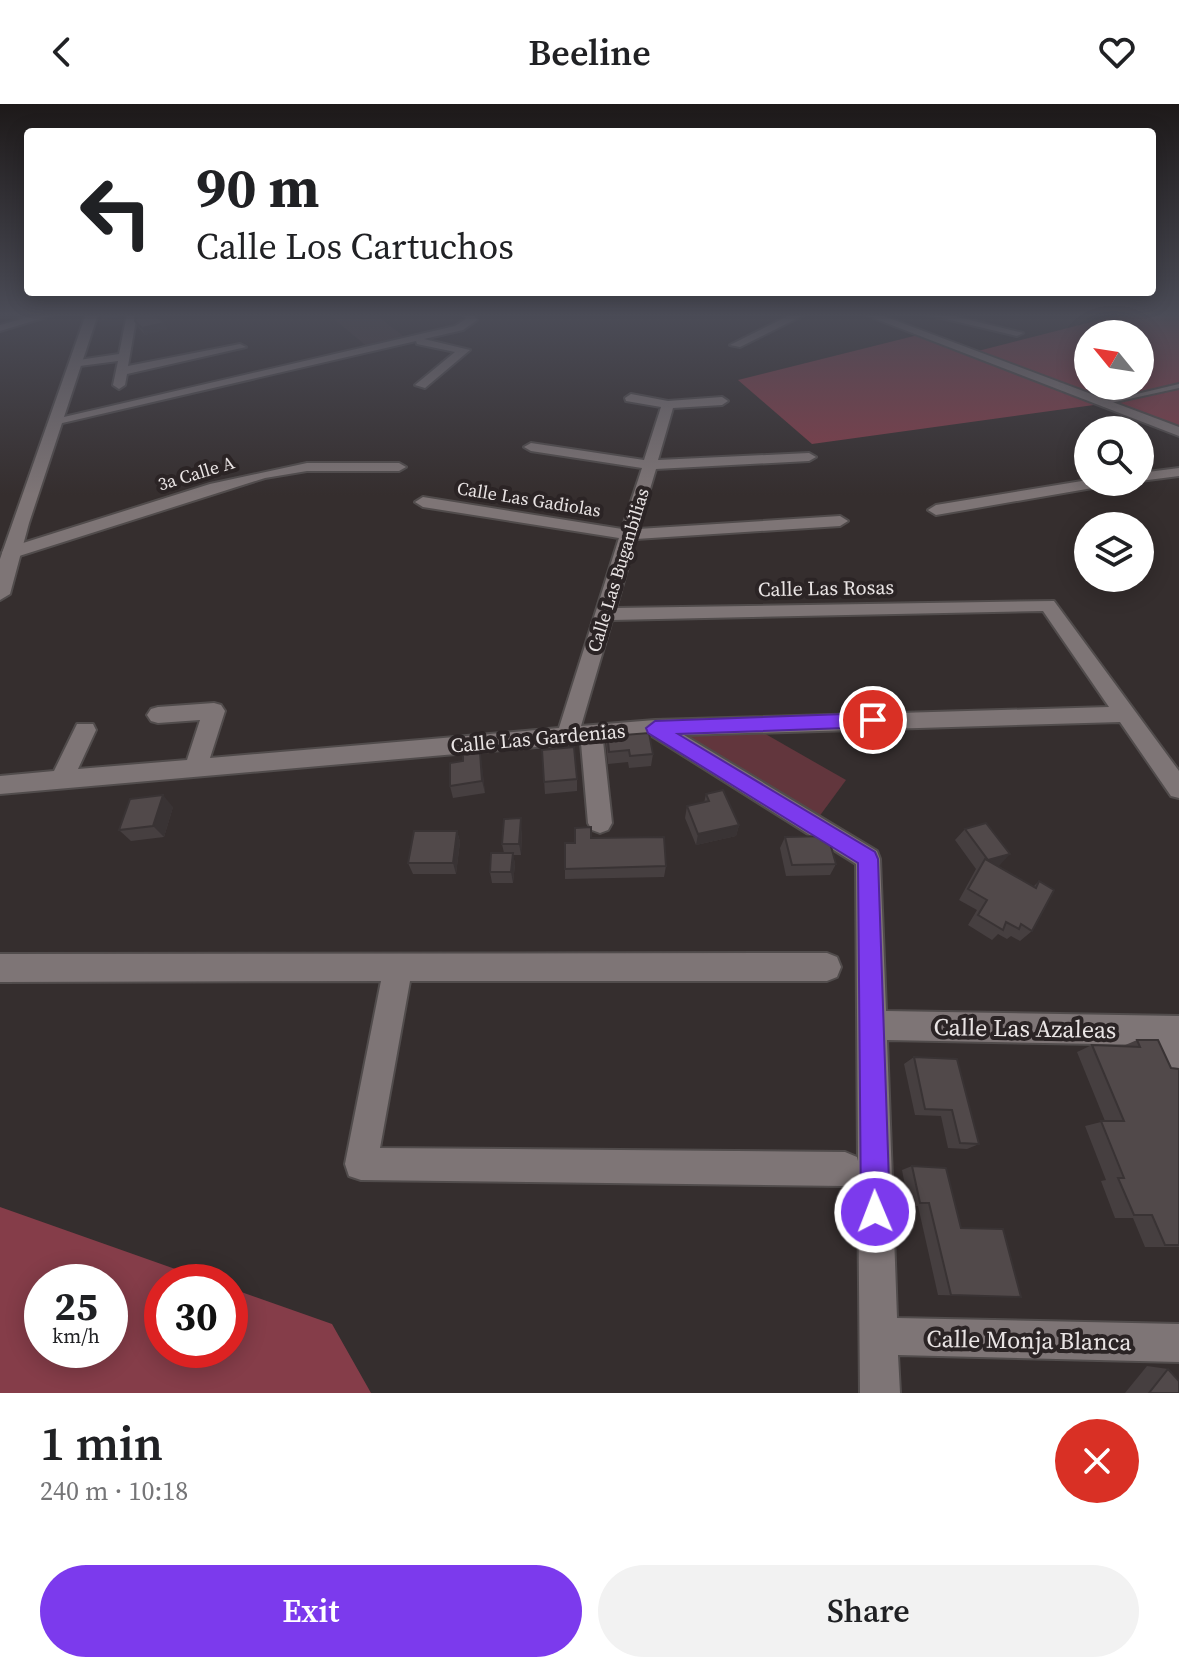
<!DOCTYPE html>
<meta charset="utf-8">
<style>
body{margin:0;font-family:"Source Serif 4",serif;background:#f2f2f2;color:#202124;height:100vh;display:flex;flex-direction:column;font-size:30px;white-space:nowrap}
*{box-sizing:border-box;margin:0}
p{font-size:26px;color:#757577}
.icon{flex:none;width:44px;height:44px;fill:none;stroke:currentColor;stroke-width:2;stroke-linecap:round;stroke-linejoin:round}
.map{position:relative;height:1289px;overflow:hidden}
.side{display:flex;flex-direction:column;background:#fff;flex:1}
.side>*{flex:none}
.guide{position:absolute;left:24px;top:24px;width:1132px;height:168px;border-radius:8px;box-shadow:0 4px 20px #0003;background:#fff;color:#202124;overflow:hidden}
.needle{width:52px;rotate:300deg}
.controls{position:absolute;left:1074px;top:216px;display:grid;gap:16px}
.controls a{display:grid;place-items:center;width:80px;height:80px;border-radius:50%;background:#fff;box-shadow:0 4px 20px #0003;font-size:40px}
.speed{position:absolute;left:24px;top:1160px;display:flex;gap:16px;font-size:40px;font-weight:700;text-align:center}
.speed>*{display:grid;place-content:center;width:104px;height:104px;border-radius:50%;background:#fff;box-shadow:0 4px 20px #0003;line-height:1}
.speed small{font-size:20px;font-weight:400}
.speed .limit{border:12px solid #d22;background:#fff;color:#111}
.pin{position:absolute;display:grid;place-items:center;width:68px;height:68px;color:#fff;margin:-34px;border:4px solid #fff;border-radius:50%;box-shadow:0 2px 8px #0007}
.me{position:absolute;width:88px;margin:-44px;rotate:359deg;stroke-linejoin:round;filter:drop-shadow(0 0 6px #0008)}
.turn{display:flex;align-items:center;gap:28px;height:168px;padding:0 40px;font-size:36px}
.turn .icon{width:104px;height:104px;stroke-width:2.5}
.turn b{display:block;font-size:56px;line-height:68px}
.round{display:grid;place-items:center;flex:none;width:84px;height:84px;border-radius:42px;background:#f2f2f2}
.summary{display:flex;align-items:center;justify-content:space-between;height:136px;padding:0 40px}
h1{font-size:48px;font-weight:600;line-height:60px}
.cta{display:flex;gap:16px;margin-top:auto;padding:16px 40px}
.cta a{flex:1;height:92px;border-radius:48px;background:#7c3aed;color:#fff;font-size:32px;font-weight:600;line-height:92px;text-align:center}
.cta a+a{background:#f2f2f2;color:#202124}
header{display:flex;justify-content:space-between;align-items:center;height:104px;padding:0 40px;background:#fff;font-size:36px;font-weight:600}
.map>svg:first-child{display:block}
.built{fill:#46383a}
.green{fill:#62363d}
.forest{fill:#853d49;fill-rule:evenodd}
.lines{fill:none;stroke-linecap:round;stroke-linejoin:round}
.service-casing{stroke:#514c4c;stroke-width:4}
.minor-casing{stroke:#514c4c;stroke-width:4}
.tertiary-casing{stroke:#514c4c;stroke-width:4}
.service{fill:#7e7576;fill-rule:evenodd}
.minor{fill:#7e7576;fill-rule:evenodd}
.tertiary{fill:#7e7576;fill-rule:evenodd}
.wall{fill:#463f40}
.shaded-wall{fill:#393334}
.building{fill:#51494a;stroke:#393334;stroke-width:2}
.route{fill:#7c3aed;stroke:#51269a;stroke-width:2}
.labels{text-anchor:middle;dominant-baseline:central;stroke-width:8;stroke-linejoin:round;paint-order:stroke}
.far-street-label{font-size:18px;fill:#e9e4e4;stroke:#2b2425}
.street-label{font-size:20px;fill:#e9e4e4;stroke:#2b2425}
.near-street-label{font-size:24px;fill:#e9e4e4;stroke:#2b2425}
</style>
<header><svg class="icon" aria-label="back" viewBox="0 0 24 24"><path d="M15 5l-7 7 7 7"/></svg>Beeline<svg class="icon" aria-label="heart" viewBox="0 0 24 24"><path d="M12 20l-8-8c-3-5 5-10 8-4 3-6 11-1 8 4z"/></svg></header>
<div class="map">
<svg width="1179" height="1289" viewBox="0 0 1179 1289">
<rect width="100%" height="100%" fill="#352e2e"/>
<path class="built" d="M375 210 407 235 369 244 329 211Z"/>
<path class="green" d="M746 619 846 676 813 721 655 624Z"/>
<g class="forest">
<path d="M1138 210H1179V322L978 247 1107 214ZM1088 230H1140V282H1088Z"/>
<path d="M918 231 1101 300 812 340 738 276Z"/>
<path d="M0 1103 212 1178H162V1246H230V1184L332 1220 371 1289H0ZM42 1178H110V1246H42Z"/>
</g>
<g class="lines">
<defs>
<path id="service" d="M1179 280V284L1106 300 1103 298Z"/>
<g id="minor">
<path d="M39 210H56L0 227V221Z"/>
<path d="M127 210H137L128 262 240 240 246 243 127 270 125 281 119 285 113 281 118 257 72 263V257L119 250Z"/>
<path d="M463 210H473L477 216 463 226 424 235 470 246 425 284 415 281 455 248 417 240 416 237 58 320 51 316 455 222 466 215Z"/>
<path d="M792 210H806L740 243 730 241Z"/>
<path d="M863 210H878L1179 323V332Z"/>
<path d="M925 210H945L1023 229 1017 232Z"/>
<path d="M631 290 668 297 722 293 728 297 722 301 673 304 658 356 809 349 816 353 809 357 656 365 638 425 840 412 848 417 840 422 636 435 616 504 1054 497 1179 667V694L1171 692 1120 618 684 631 877 747 880 755 886 907 1179 912V972L1168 968 1155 941 887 936 897 1214 1179 1220V1258L898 1251 900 1289H860L858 1072 857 1077 845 1082 361 1076 349 1072 345 1060 381 877 0 878V850L827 849 837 853 841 863 837 873 827 877H410L380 1044 845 1048 857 1053 858 1057 856 760 652 632 603 637 612 719 608 726 600 729 592 726 588 719 581 639 0 690V672L54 667 77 620H93L96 626 78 665 187 656 200 616 158 619 151 617 147 611 151 605 158 603 214 599 221 601 225 607 210 654 559 624 619 434 423 403 415 398 423 393 622 425 642 364 531 347 524 343 531 339 644 356 661 303 626 297 625 294ZM1043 507 1109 603 655 616 581 622 612 516Z"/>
<path d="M307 359H399L406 363 399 367H307L265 374 16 453H4L2 449 4 445 210 380Z"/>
<path d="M1179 364V372L1140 377V369Z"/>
<path d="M1088 376 1111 378 1104 382 936 411 928 406 936 401Z"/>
</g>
<path id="tertiary" d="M86 210H98L29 419 10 490 0 496V455Z"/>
</defs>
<use href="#service" class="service-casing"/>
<use href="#minor" class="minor-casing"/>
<use href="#tertiary" class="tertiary-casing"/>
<use href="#service" class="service"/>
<use href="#minor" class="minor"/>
<use href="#tertiary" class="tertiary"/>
</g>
<g class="wall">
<path d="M136 210H190L158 214 164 219 167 225 145 231 138 223 135 217Z"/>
<path d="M607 627 611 632 653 650 651 662 629 664 628 658 608 660 606 640Z"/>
<path d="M542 646 577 675V687L545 690Z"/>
<path d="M480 648 485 689 453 694 450 682 463 657Z"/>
<path d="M706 690 739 721 736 732 696 741 685 714 687 702 704 699Z"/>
<path d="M173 703 164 733 131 737 119 726Z"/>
<path d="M965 725 1000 761 997 762 1033 783 1039 777 1032 827 1020 837 1011 832 1007 835 998 830 992 836 968 821 977 806 959 796 976 765 955 736Z"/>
<path d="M522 726 521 751H513L515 760 513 779H492L490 768 504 749 502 740Z"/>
<path d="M457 727 460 738 456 770H413L408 759Z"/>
<path d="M785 733 836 760 830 771 786 772 780 744Z"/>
<path d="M591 734 666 762 664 773 565 775V765L575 739Z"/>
<path d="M1137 936 1171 964 1179 965V1143H1145L1133 1114H1115L1101 1077 1106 1076 1085 1022 1105 1017 1077 948 1092 941 1123 942Z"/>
<path d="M914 953 979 1040 967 1045 948 1044 941 1012 915 1011 904 960Z"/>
<path d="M912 1062 961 1124 1021 1193 938 1191 918 1102H909L902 1066Z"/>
<path d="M1147 1262 1168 1265 1179 1289H1125Z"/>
</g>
<g class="shaded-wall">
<path d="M120 210H124L122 221 103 223 100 217Z"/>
<path d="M152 210H190L154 214Z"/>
<path d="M164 219 167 225 145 231 142 224Z"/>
<path d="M480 648 482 660 485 689 482 677Z"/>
<path d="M163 691 173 703 164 733 153 722Z"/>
<path d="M521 714 522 726 521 751 519 740Z"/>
<path d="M739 721 736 732 696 741 698 730Z"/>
<path d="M457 727 460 738 456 770 453 759Z"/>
<path d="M513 749 515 760 513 779 511 768Z"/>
<path d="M1010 750 1000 761 978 767 988 756Z"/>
</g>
<g class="building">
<path d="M101 210H120L119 214 100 217Z"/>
<path d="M136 210H153L164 219 142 224 135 217Z"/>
<path d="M607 627H610L611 632 649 629 653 650 630 652 629 646 609 648Z"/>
<path d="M574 643 577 675 544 678 542 646Z"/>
<path d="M480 648 482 677 450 682V659L463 657V651Z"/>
<path d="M723 686 739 721 698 730 687 702 709 697 706 690Z"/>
<path d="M163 691 153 722 119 726 130 695Z"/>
<path d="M521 714 519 740H502L504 715Z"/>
<path d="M986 719 1010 750 988 756 965 725Z"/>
<path d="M591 723V734L664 733 666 762 565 765V739H575V724Z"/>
<path d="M414 727H457L453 759H408Z"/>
<path d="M828 732 836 760 792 761 785 733Z"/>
<path d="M491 749H513L511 768H490Z"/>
<path d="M985 755 1036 784 1039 777 1054 786 1032 827 1021 820 1019 825 1006 818 1003 826 978 811 987 796 968 785Z"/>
<path d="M1137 936H1158L1171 964 1179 965V1141H1165L1152 1111H1134L1118 1074H1124L1101 1017H1124L1092 941 1140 943Z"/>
<path d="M914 953 957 955 979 1040 960 1039 952 1006 925 1005Z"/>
<path d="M912 1062 946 1064 961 1124 1003 1125 1021 1193 951 1191 929 1099H920Z"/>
<path d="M1168 1265 1179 1277V1289H1149Z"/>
</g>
<linearGradient id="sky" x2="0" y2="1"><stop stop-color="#1d1919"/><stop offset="0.54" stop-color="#4b4c57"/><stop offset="1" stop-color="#4b4c57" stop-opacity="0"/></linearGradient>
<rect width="1179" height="391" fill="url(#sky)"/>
<path class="route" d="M873 609 881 616 873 623 678 630 875 748 878 755 890 1108 885 1118 875 1122 865 1118 861 1108 858 759 648 629 646 624 655 617Z"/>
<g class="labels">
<g class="far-street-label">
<text transform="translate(196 369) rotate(-17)">3a Calle A</text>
<text transform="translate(529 395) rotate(9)">Calle Las Gadiolas</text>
<text transform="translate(618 466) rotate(-73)">Calle Las Buganbilias</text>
</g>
<g class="street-label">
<text transform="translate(826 484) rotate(-1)">Calle Las Rosas</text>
<text transform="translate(538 634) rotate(-5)">Calle Las Gardenias</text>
</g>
<g class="near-street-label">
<text transform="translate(1025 924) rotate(1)">Calle Las Azaleas</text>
<text transform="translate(1029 1236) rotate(1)">Calle Monja Blanca</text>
</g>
</g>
</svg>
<div class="controls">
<a><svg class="needle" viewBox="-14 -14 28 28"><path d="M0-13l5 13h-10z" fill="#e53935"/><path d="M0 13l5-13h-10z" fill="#757577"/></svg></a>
<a><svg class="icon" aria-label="search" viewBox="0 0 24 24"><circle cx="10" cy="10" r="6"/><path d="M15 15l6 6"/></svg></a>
<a><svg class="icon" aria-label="layers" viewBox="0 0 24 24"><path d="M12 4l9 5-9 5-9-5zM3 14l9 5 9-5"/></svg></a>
</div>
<div class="speed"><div>25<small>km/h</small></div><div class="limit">30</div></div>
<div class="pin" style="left:873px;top:616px;background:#d93025"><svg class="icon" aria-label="arrive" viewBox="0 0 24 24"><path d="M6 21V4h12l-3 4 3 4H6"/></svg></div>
<svg class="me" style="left:875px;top:1108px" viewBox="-20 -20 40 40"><circle r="17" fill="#7c3aed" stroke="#fff" stroke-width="3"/><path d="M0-11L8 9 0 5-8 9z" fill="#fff"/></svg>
<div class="guide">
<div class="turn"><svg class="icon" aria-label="left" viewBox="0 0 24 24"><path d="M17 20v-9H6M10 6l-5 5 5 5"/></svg><div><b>90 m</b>Calle Los Cartuchos</div></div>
</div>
</div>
<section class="side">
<div class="summary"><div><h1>1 min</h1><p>240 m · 10:18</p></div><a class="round" style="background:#d93025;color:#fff"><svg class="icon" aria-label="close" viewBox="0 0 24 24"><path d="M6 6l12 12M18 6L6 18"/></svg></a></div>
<div class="cta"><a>Exit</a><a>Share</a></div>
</section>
